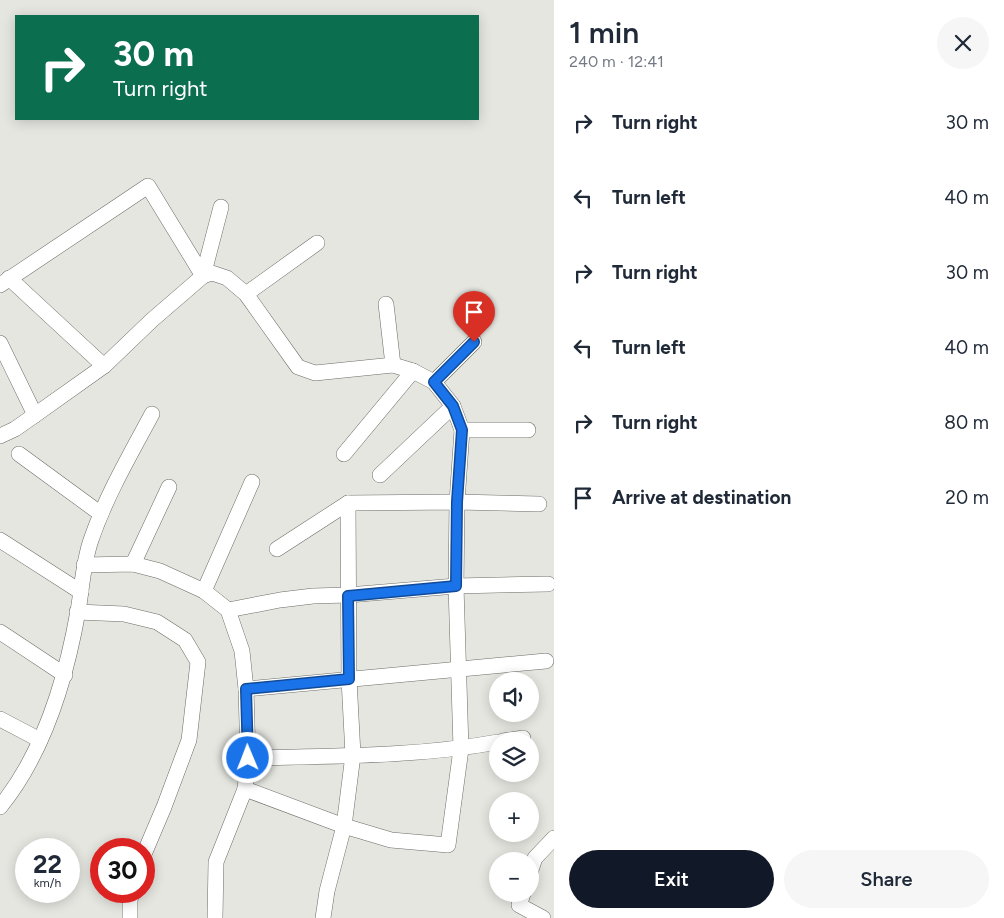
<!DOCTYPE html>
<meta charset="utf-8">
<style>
body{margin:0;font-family:Figtree,sans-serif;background:#f6f6f7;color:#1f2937;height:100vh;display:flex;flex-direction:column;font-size:19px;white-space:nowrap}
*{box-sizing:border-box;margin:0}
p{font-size:16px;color:#747a83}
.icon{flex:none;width:28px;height:28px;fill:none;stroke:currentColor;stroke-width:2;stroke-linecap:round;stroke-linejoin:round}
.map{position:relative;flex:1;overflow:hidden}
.sheet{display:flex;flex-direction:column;background:#fff;width:450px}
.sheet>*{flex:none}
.guide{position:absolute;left:15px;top:15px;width:464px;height:105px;border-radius:0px;box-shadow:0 2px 12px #0003;background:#0b6e4f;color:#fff;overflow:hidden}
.tools{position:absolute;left:489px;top:672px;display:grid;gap:10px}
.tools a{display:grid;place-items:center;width:50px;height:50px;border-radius:50%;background:#fff;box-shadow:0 2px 12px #0003;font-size:25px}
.speed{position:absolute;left:15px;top:838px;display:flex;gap:10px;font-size:25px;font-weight:700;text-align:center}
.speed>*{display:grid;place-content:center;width:65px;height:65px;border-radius:50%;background:#fff;box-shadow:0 2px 12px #0003;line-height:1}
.speed small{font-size:12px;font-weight:400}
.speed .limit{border:8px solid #d22;background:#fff;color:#111}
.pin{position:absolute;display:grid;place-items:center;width:42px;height:42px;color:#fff;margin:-51px -21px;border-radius:50% 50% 50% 0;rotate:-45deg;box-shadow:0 0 5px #0007}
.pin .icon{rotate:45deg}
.me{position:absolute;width:55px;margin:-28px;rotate:359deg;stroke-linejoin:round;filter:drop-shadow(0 0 4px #0008)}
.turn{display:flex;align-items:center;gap:18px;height:105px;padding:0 15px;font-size:22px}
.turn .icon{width:65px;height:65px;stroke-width:2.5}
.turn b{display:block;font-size:35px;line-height:42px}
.round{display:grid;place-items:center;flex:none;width:52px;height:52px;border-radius:26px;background:#f6f6f7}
.summary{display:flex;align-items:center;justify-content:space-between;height:85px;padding:0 15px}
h1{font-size:30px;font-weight:600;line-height:38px}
.cta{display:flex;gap:10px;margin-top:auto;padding:10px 15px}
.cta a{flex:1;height:58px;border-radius:30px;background:#111827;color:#fff;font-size:20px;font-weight:600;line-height:58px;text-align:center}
.cta a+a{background:#f6f6f7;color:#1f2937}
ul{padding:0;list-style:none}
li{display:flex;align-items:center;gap:15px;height:75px;padding:0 15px}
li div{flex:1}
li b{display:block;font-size:19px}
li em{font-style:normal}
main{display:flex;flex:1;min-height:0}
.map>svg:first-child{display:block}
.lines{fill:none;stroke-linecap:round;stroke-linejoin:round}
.minor-casing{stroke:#6c6c67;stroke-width:16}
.minor{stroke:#fff;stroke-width:15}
.route-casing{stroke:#114b97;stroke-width:12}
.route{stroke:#1a73e8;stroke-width:9}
</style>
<main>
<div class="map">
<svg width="554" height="918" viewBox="0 0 554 918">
<rect width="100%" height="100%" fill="#e6e6e1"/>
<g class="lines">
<defs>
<g id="minor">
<path d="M203 276 221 207"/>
<path d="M9 278 104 366"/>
<path d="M0 285 148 186 203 276"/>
<path d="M246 294 317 243"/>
<path d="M386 304 393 365"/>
<path d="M0 343 35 415"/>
<path d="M434 382 474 342"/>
<path d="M462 430H528"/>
<path d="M0 436 15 429 35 415 104 366 152 320 203 276 212 273 227 278 246 294 298 367 315 373 393 365 413 371 434 382 453 406 462 430 457 502 456 586 461 749 448 845 391 840 344 826 245 789"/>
<path d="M19 454 101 514"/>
<path d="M344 454 413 371"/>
<path d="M380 475 453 406"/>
<path d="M0 540 81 592"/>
<path d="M277 549 348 503 457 502 539 504"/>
<path d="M133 564 169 487"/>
<path d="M84 565 133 564 160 571 204 591 228 610 242 651 246 689 248 758 245 789 216 862 215 918"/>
<path d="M204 591 252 482"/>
<path d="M228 610 280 600 313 596 348 595 456 586 548 584"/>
<path d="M77 612 124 614 157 622 185 640 198 662 189 740 164 807 144 854"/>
<path d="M0 632 65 675"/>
<path d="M246 689 546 661"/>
<path d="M0 719 40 740"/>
<path d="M503 741 523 738"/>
<path d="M248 758C331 756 416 757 498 742"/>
<path d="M0 807C44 753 66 679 78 611 82 588 83 563 91 540 106 496 130 455 152 414"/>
<path d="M530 873 535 858 554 838"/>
<path d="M523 894 519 905 543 918"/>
<path d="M130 918V901L132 891"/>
<path d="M323 918 327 891 344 826 353 755 349 679 348 503"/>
</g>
</defs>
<use href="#minor" class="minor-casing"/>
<use href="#minor" class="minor"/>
</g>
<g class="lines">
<defs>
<path id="route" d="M248 758 246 689 349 679 348 596 456 586 457 502 462 430 453 406 434 382 474 342"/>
</defs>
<use href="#route" class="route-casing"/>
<use href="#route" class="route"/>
</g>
</svg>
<div class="tools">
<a><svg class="icon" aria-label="sound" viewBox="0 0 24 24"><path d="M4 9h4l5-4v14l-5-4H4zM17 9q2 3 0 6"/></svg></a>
<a><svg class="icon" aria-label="layers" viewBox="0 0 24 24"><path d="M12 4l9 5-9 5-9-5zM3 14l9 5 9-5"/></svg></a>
<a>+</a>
<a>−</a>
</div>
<div class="speed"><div>22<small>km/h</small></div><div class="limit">30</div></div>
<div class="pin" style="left:474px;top:342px;background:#d93025"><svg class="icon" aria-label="arrive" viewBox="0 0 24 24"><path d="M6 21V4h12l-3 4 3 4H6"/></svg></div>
<svg class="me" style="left:248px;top:758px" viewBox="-20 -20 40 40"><circle r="17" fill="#1a73e8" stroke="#fff" stroke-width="3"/><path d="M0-11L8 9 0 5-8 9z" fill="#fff"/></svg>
<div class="guide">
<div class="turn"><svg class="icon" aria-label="right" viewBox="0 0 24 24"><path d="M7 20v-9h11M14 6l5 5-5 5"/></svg><div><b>30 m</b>Turn right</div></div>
</div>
</div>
<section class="sheet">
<div class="summary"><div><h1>1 min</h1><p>240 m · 12:41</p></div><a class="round"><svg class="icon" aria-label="close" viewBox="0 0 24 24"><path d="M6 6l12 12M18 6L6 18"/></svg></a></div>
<ul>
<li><svg class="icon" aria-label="right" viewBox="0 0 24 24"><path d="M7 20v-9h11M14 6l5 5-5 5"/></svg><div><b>Turn right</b></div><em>30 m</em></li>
<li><svg class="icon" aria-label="left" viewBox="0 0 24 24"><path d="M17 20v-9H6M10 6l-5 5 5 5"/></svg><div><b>Turn left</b></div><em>40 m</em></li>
<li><svg class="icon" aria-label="right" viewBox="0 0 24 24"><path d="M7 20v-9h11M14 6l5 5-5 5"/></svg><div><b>Turn right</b></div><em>30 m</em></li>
<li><svg class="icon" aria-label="left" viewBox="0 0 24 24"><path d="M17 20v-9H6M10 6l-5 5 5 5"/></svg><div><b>Turn left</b></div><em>40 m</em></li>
<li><svg class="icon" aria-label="right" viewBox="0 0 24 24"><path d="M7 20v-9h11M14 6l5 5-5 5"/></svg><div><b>Turn right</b></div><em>80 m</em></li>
<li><svg class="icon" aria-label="arrive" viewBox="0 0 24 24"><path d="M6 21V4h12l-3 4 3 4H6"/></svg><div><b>Arrive at destination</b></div><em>20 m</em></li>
</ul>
<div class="cta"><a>Exit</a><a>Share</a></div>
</section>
</main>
